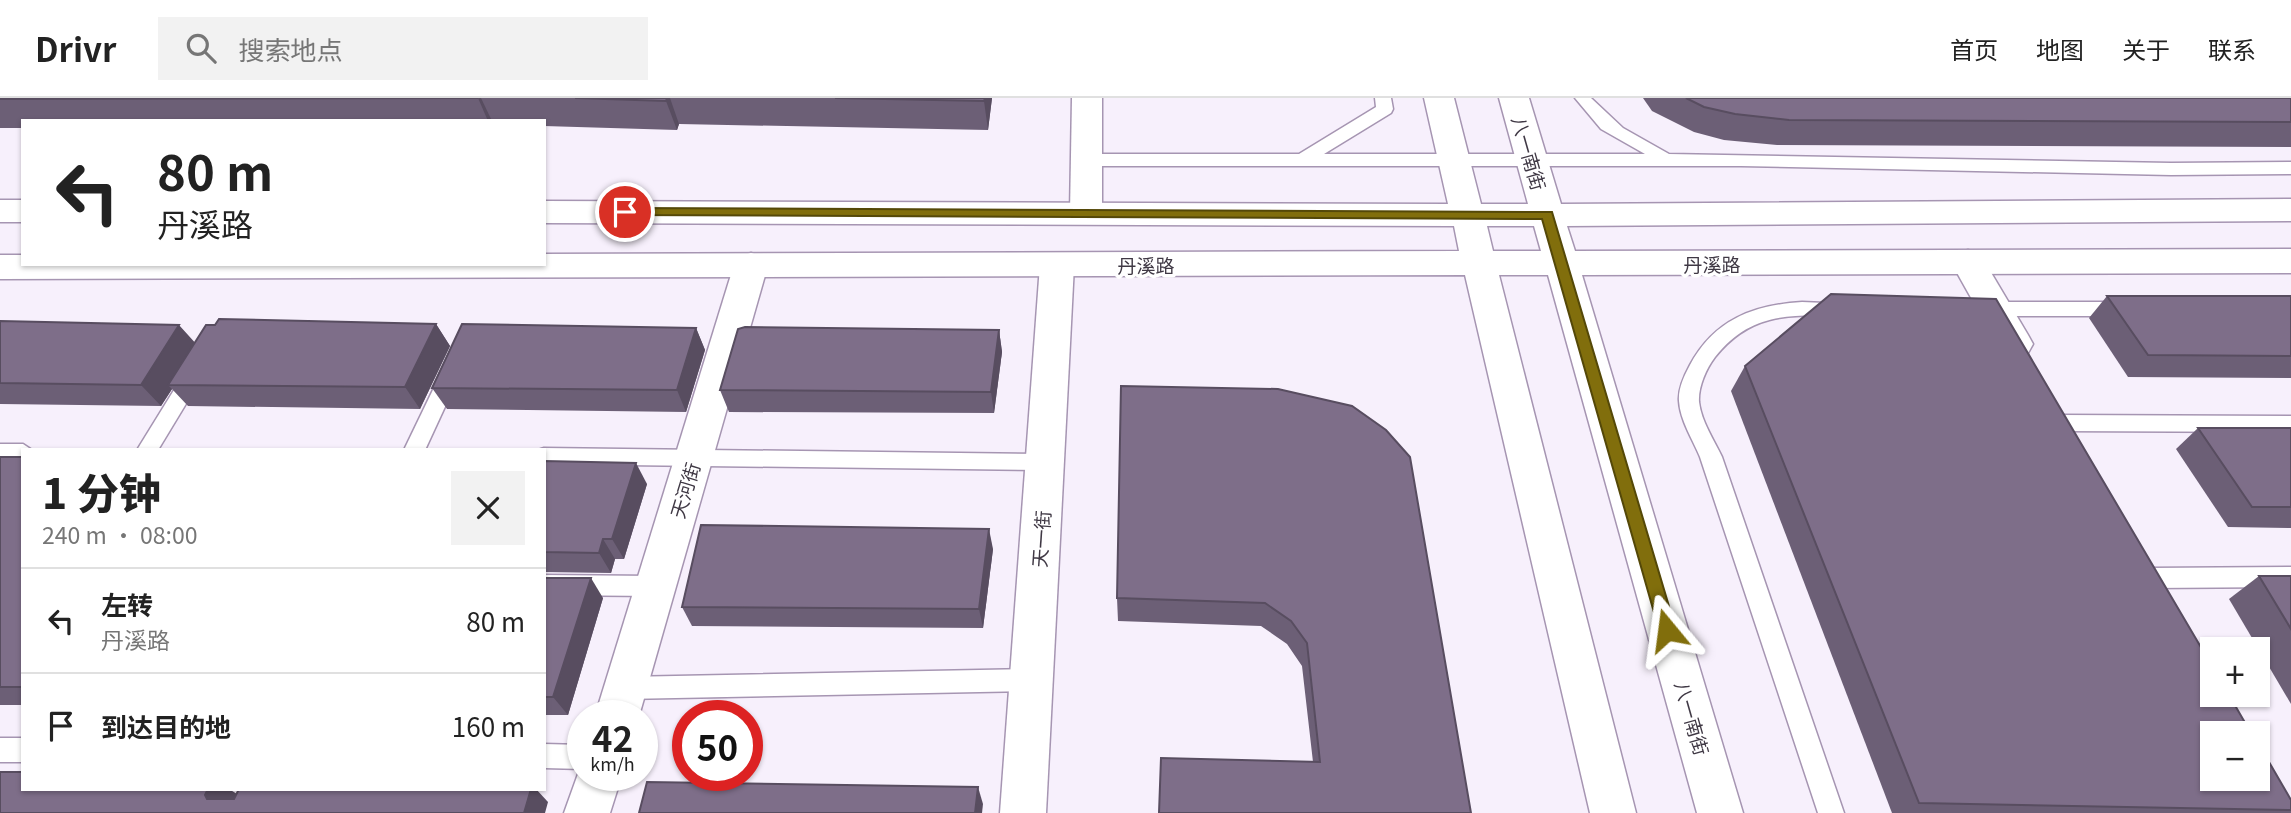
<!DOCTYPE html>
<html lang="zh">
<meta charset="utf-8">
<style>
body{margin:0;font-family:Georgia,"Noto Sans SC",serif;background:#f2f2f2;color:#222;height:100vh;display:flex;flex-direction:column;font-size:26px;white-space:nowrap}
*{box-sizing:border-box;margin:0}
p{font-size:23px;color:#767676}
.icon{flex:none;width:38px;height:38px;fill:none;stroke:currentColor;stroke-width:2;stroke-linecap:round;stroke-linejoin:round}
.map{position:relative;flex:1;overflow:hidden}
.sheet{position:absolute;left:21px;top:350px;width:525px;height:343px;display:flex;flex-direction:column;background:#fff;border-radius:0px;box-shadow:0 2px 5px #0004}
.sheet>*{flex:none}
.top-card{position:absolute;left:21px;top:21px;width:525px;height:147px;border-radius:0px;box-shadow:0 2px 5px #0004;background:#fff;color:#222;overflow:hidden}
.fabs{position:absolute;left:2200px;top:539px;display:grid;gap:14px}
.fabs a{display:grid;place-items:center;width:70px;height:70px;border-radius:0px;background:#fff;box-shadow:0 2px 5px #0004;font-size:35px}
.speed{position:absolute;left:567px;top:602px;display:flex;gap:14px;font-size:35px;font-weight:700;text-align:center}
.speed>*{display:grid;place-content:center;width:91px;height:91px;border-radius:50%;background:#fff;box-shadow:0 2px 5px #0004;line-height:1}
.speed small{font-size:18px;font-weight:400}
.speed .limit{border:10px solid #d22;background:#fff;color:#111}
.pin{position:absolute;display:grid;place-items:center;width:60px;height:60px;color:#fff;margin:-30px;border:4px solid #fff;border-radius:50%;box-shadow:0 2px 7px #0007}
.me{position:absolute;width:77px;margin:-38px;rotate:344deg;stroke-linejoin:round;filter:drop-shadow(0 0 5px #0008)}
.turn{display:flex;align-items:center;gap:24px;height:147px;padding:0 21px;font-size:32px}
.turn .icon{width:91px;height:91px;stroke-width:2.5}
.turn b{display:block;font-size:49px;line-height:60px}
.round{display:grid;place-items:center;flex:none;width:74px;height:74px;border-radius:0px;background:#f2f2f2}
.head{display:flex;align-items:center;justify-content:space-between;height:119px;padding:0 21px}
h1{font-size:42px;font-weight:800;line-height:52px}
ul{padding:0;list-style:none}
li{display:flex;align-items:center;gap:21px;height:105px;padding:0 21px;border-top:2px solid #e0e0e0}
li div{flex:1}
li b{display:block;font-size:26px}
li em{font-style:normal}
header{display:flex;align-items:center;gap:42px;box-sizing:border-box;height:98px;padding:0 35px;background:#fff;border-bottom:2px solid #e0e0e0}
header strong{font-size:33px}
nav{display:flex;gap:38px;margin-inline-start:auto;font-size:24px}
.search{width:490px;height:63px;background:#f2f2f2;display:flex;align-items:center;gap:18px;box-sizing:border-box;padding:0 24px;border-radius:0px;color:#767676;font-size:26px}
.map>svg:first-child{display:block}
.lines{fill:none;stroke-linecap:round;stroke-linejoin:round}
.lane-casing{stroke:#a695b2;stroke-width:3}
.street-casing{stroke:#a695b2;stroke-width:3}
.secondary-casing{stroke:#a695b2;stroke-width:3}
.lane{fill:#fff;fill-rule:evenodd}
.street{fill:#fff;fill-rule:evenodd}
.secondary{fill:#fff;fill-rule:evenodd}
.wall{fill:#6c5f76}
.shaded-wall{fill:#584d60}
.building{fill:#7e6e89;stroke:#584d60;stroke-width:2}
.route{fill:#816e0c;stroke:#544808;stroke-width:2}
.labels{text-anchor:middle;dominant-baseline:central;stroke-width:7;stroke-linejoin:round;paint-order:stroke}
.street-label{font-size:19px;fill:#3f3844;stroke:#fff}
</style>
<header>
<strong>Drivr</strong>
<div class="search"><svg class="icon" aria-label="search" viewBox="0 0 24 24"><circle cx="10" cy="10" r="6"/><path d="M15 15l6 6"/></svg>搜索地点</div>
<nav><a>首页</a><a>地图</a><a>关于</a><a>联系</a></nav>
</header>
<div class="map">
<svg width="2291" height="715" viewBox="0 0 2291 715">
<rect width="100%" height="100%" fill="#f7f0fc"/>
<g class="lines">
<defs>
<g id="lane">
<path d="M1375 0H1391L1393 11 1391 15 1324 56H1645L1601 31 1575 0H1591L1623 30 1669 56 2171 65 2291 64V76L2171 77 1741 68H1087L1078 62 1087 56H1299L1376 9Z"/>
<path d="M1802 204 1849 206 1852 211 1849 216 1842 218C1789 217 1751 214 1715 259 1706 271 1698 289 1699 304 1701 323 1714 342 1722 359L1844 715H1818L1700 359C1693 342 1680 322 1679 303 1678 291 1684 278 1690 267 1714 222 1753 207 1802 204Z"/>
<path d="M1983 204H2126L2133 206 2136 211 2133 216 2126 218H1983L1976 216 1973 211 1976 206Z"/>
<path d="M451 267 458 269 461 274 425 352H404L444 269Z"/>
<path d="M194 269 201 271 204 276 158 352H137L187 271Z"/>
<path d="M2061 317 2291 318V334L2061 333 2054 331 2051 325 2054 319Z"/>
<path d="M0 346H23L32 352H23V362H0Z"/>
<path d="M544 350 1045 356 1052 358 1056 364 1052 370 1045 372 544 366V352H538Z"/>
<path d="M2291 469V489L2150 490 2142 487 2139 480 2142 473 2150 470Z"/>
<path d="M544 477 655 478 663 481 666 488 663 495 655 498 544 497Z"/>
<path d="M1031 571 1039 574 1043 582 1039 590 1031 593 625 601 617 598 613 590 617 582 625 579Z"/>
<rect x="0" y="640" width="23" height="24"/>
<path d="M544 646 583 647V671L544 670Z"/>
</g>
<g id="street">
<path d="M1072 0H1102V115L1098 123 1086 126 1074 123 1070 115Z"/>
<path d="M1968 152 1980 156 2028 237 2033 246 2028 255 2015 259 2002 255 1951 164 1956 156Z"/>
<path d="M751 155 763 159 768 167 639 618H595L734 167 739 159Z"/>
<path d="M1057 155 1069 159 1074 167 1046 715H1000L1040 167 1045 159Z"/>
<path d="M583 662V677H622L610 715H564Z"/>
</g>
<g id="secondary">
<path d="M1424 0H1454L1481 106H1528L1499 0H1529L1561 106 2291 101V123L1567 128 1575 153 2291 151V175L1582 177 1743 715H1697L1548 177H1499L1636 715H1590L1465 177 0 181V157H23V166H544V156L1459 153 1454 128 544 125V103L1448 106ZM1487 128H1534L1541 153H1493Z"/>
<rect x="0" y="102" width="23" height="22"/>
</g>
</defs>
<use href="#lane" class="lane-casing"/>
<use href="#street" class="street-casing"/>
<use href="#secondary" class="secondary-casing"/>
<use href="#lane" class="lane"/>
<use href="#street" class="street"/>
<use href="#secondary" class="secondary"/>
</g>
<g class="wall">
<path d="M0 0H992L988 32 679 26 677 32 544 28V23H23V30H0Z"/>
<path d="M1643 0H2291V49L1777 47 1724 42 1694 34 1652 13Z"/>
<path d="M2107 198H2291V280L2128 279 2089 220Z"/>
<path d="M0 223 195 245 436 226 450 248 420 311 188 308 172 291 161 308 0 306Z"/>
<path d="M696 230 705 252 686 314 447 311 432 290Z"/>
<path d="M999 232 1002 254 994 315 729 314 720 292Z"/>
<path d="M1745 268 2291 712V715H1892L1731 293Z"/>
<path d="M1121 288 1471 715 1313 664 1302 568 1287 546 1261 528 1118 523 1117 500Z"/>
<path d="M2198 330H2291V430L2228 429 2176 351Z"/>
<rect x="0" y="359" width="23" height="248"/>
<path d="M544 363 647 386 624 461H615L611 475 544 474Z"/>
<path d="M993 451 983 530 692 528 682 509Z"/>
<path d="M2259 478H2291V606L2229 501Z"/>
<path d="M544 480 603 500 568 617H544Z"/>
</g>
<g class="shaded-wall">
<path d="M478 0H481L492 23H488Z"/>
<path d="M667 0H670L679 26 677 32 666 3Z"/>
<path d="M985 0H992L988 32 984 3Z"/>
<path d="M436 226 450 248 420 311 405 289Z"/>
<path d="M179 227 198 248 168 287 172 291 161 308 141 287Z"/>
<path d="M696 230 705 252 686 314 677 292Z"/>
<path d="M999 232 1002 254 994 315 991 294Z"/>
<path d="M636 365 647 386 624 461 612 441Z"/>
<path d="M989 431 993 451 983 530 979 511Z"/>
<path d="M603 441 615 461 611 475 599 455Z"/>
<path d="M591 480 603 500 568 617 553 599Z"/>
<path d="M978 689 983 706 982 715H975Z"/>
<path d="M208 691H229L237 696 229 714 207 701 205 697Z"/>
<path d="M531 691H536L548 704 545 715H524Z"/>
</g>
<g class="building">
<path d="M0 0H478L0 1Z"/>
<path d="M575 0H667L666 3Z"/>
<path d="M835 0H985L984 3Z"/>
<path d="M1686 0H2291V24L1789 22 1735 16 1704 9Z"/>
<path d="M1831 196 1996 201 2212 568V597H2229L2251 635H2212V681H2258V645L2291 702V712L1919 705 1745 268Z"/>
<path d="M2107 198H2291V258L2148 257Z"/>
<path d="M219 221 436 226 405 289 168 287 206 227H215Z"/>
<path d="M0 223 179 227 141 287 0 285Z"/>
<path d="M462 226 696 230 677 292 432 290Z"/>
<path d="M745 229 999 232 991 294 720 292 738 231Z"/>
<path d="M1121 288 1278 291 1352 308 1386 332 1410 359 1471 715H1159L1161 660 1320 664 1307 545 1291 523 1265 505 1117 500Z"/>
<path d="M2198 330H2291V409H2252Z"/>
<rect x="0" y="359" width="23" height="230"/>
<path d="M544 363 636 365 612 441H603L599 455 544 454Z"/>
<path d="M701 427 989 431 979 511 682 509Z"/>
<path d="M2259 478H2291V531Z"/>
<path d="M544 480H591L553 599H544Z"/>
<path d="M0 674H23V691H208L205 697 207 701H234L239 691H531L524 715H0Z"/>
<path d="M647 684 978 689 975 715H639Z"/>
</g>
<path class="route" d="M625 110 1552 114 1676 532 1674 537 1667 540 1661 537 1659 532 1542 121 621 117 619 114Z"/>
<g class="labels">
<g class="street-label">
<text transform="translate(1530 55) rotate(74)">八一南街</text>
<text x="1712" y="165">丹溪路</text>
<text x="1146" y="166">丹溪路</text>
<text transform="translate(684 392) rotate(-73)">天河街</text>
<text transform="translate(1040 441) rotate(-86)">天一街</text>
<text transform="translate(1693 620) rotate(74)">八一南街</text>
</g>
</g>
</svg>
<div class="fabs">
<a>+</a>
<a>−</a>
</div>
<div class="speed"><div>42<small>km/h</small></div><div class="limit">50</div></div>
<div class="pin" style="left:625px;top:114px;background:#d93025"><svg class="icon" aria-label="arrive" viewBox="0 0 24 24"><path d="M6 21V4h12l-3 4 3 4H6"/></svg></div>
<svg class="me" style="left:1667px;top:532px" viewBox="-20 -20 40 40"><path d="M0-17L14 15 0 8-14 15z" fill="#816e0c" stroke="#fff" stroke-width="4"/></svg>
<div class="top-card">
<div class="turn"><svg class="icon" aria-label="left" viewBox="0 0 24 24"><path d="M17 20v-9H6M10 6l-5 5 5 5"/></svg><div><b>80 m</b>丹溪路</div></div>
</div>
<section class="sheet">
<div class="head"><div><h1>1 分钟</h1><p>240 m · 08:00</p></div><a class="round"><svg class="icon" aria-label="close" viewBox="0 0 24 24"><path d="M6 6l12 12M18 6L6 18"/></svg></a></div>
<ul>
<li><svg class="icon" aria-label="left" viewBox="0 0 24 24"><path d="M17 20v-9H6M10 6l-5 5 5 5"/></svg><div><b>左转</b><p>丹溪路</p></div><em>80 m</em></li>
<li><svg class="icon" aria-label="arrive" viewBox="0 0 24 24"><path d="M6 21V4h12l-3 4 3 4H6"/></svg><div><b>到达目的地</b></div><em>160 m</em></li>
</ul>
</section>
</div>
